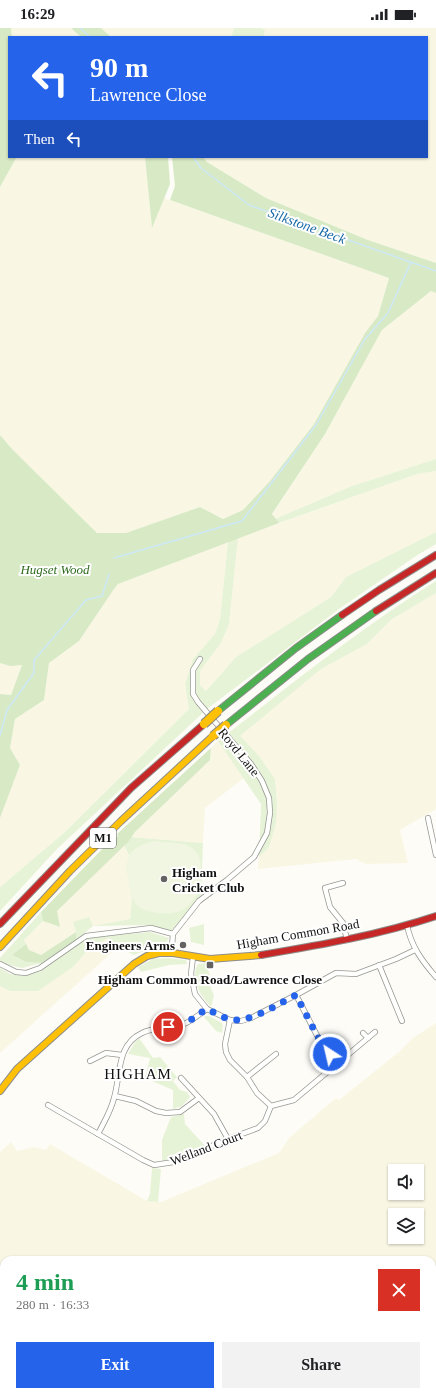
<!DOCTYPE html>
<meta charset="utf-8">
<style>
body{margin:0;font-family:"Times New Roman",serif;background:#f2f2f2;color:#202124;height:100vh;display:flex;flex-direction:column;font-size:15px;white-space:nowrap}
*{box-sizing:border-box;margin:0}
p{font-size:13px;color:#757577}
.icon{flex:none;width:22px;height:22px;fill:none;stroke:currentColor;stroke-width:2;stroke-linecap:round;stroke-linejoin:round}
.map{position:relative;flex:1;overflow:hidden}
.sheet{position:absolute;left:0px;top:1228px;width:436px;height:140px;display:flex;flex-direction:column;background:#fff;border-radius:12px 12px 0 0;box-shadow:0 1px 3px #0004}
.sheet>*{flex:none}
.banner{position:absolute;left:8px;top:8px;width:420px;height:122px;border-radius:0px;box-shadow:0 1px 3px #0004;background:#2563eb;color:#fff;overflow:hidden}
.controls{position:absolute;left:388px;top:1136px;display:grid;gap:8px}
.controls a{display:grid;place-items:center;width:36px;height:36px;border-radius:0px;background:#fff;box-shadow:0 1px 3px #0004;font-size:20px}
.pin{position:absolute;display:grid;place-items:center;width:34px;height:34px;color:#fff;margin:-17px;border:2px solid #fff;border-radius:50%;box-shadow:0 1px 4px #0007}
.me{position:absolute;width:44px;margin:-22px;rotate:325deg;stroke-linejoin:round;filter:drop-shadow(0 0 3px #0008)}
.turn{display:flex;align-items:center;gap:14px;height:84px;padding:0 16px;font-size:18px}
.turn .icon{width:52px;height:52px;stroke-width:2.5}
.turn b{display:block;font-size:28px;line-height:34px}
.then{display:flex;align-items:center;height:38px;padding:0 16px;background:#0003;gap:8px;font-size:15px}
.round{display:grid;place-items:center;flex:none;width:42px;height:42px;border-radius:0px;background:#f2f2f2}
.headline{display:flex;align-items:center;justify-content:space-between;height:68px;padding:0 16px}
h1{font-size:24px;font-weight:600;line-height:30px;color:#1e9e55}
.action{display:flex;gap:8px;margin-top:auto;padding:8px 16px}
.action a{flex:1;height:46px;border-radius:0px;background:#2563eb;color:#fff;font-size:16px;font-weight:600;line-height:46px;text-align:center}
.action a+a{background:#f2f2f2;color:#202124}
.status{display:flex;justify-content:space-between;align-items:center;height:28px;padding:0 20px;background:#fff;direction:ltr}
.status svg{height:11px;fill:currentColor}
.map>svg:first-child{display:block}
.farmland{fill:#f9f7e4;fill-rule:evenodd}
.green{fill:#e7f3d7}
.forest{fill:#d8eac5}
.pitch{fill:#f0f6e1}
.lines{fill:none;stroke-linecap:round;stroke-linejoin:round}
.stream{stroke:#cde8f7;stroke-width:1.5}
.street-casing{stroke:#979795;stroke-width:6}
.fast-casing{stroke:#8e8d8b;stroke-width:8}
.slow-casing{stroke:#8e8d8b;stroke-width:8}
.jam-casing{stroke:#8e8d8b;stroke-width:8}
.street{stroke:#fffffe;stroke-width:4.5}
.fast{stroke:#4caf50;stroke-width:6}
.slow{stroke:#ffc107;stroke-width:6}
.jam{stroke:#c62828;stroke-width:6}
.slow-bridge-casing{stroke:#858482;stroke-width:10;stroke-linecap:butt}
.slow-bridge{stroke:#ffc107;stroke-width:8}
.route{stroke:#2563eb;stroke-width:7;stroke-dasharray:0 12.6}
.poi-dot{fill:#646362;stroke:#fff;stroke-width:1.5}
.labels{text-anchor:middle;dominant-baseline:central;stroke-width:4;stroke-linejoin:round;paint-order:stroke}
.shield{fill:#fff;stroke:#585858;stroke-width:1}
.shield-label{font-size:12px;font-weight:bold;fill:#111}
.park-label{font-size:13px;font-style:italic;fill:#2f6b1f;stroke:#fff}
.street-label{font-size:13px;fill:#111;stroke:#fff}
.poi-label{font-size:13px;font-weight:bold;fill:#111;stroke:#fff;text-anchor:start}
.water-label{font-size:14px;font-style:italic;fill:#1768a6;stroke:#fff}
.quarter-label{font-size:15px;letter-spacing:1px;fill:#111;stroke:#fff}
</style>
<div class="status"><b>16:29</b><svg viewBox="0 0 49 12"><path d="M0 12V9h3v3zM5 12V6h3v6zM10 12V3h3v9zM15 12V0h3v12zM26 1h20v11H26zM47 4h2v5h-2z"/></svg></div>
<div class="map">
<svg width="436" height="1368" viewBox="0 0 436 1368">
<rect width="100%" height="100%" fill="#fdfcf7"/>
<g class="farmland">
<path d="M11 0H71L81 9H12Z"/>
<path d="M101 0H234L231 9H111Z"/>
<path d="M261 0H436V235L368 212 266 170 207 134 203 129H427V9H264L265 3Z"/>
<path d="M16 129H145L152 199 164 170 389 250 378 288 365 305 314 396 270 453 243 482 223 491 200 479 126 505H97L13 422 0 407V159Z"/>
<path d="M431 263 436 265V431L352 458 275 491 272 487 325 406 382 302Z"/>
<path d="M436 443V504L346 549 331 569 236 629 206 663 200 657V643L221 615 229 596 238 510 417 446Z"/>
<path d="M228 514 220 591 215 606 193 631 185 656 189 681 65 804 0 859V790L20 737 10 720 15 691 44 672 49 635 79 613 114 561 118 556Z"/>
<path d="M436 565V781L400 802 408 835 366 836 356 831 258 841 259 829 269 819 277 775 275 751 259 728 239 708 321 641 367 616 392 591Z"/>
<path d="M0 635 10 638 22 636 11 667 0 666Z"/>
<path d="M218 713 244 750 205 780 203 815 131 809 135 804 210 732 211 720Z"/>
<path d="M124 817 129 828 126 839 132 871 130 891 93 898 73 894 76 904 41 927 29 922 23 913 43 893 59 899 56 883Z"/>
<path d="M109 910 118 919 0 1025V958L10 963 73 939 91 918Z"/>
<path d="M436 995V1368H24L21 1364H432V1232H4V1341L0 1335V1124L11 1114 17 1123 34 1119 46 1122 50 1116 147 1173 161 1174 279 1125 289 1110 336 1070 339 1072 400 1023 413 1010ZM395 1143H417V1165H395ZM395 1187H417V1209H395Z"/>
</g>
<g class="green">
<path d="M234 0H261L265 2 264 9H231Z"/>
<path d="M436 431V443L417 446 279 495 275 491 352 458Z"/>
<path d="M436 504V516L416 528 339 581 207 681 56 822 0 883V859L65 804 189 681 185 656 193 631 215 606 220 591 228 514 238 510 229 596 221 615 200 643V657L206 663 236 629 331 569 346 549Z"/>
<path d="M436 553V565L392 591 367 616 321 641 240 708 259 728 275 751 277 775 276 795 269 819 259 829 261 776 218 713C289 658 359 601 436 553Z"/>
<path d="M131 809 203 815 201 867 171 903 151 897 93 898 76 912V904L73 894 89 889 93 898 130 891 132 871 126 839 129 827 124 817Z"/>
<path d="M41 884 43 893 24 912 26 916 12 927 26 934 42 935 22 940 0 935V930Z"/>
<path d="M204 896V917L191 914 189 900Z"/>
<path d="M150 904 169 910 164 918 149 921 134 927 118 919 109 910 91 918 73 939 38 963H10L0 958V940L10 946 24 948 41 943 87 910Z"/>
<path d="M168 930 186 932 187 936 169 937 141 944 138 939 153 931Z"/>
<path d="M206 935 212 954 209 955 214 968 211 979C201 968 189 951 198 936Z"/>
<path d="M205 988H209L222 995 223 998 222 1005 216 1003 204 989Z"/>
<path d="M139 1010 153 1030 160 1029 177 1049 173 1053 180 1062 187 1064 190 1069 182 1078 173 1081V1062L145 1050 150 1030 128 1026 135 1014Z"/>
<path d="M184 1086 185 1096 206 1119 173 1131 162 1133V1112L171 1089Z"/>
<path d="M152 1140 161 1141 158 1174 147 1173 150 1166Z"/>
</g>
<g class="forest">
<path d="M0 0H11L12 9H9V129L16 130 0 159Z"/>
<path d="M71 0H101L111 9H81Z"/>
<path d="M145 129H168L170 156 152 200Z"/>
<path d="M172 129H203L207 134 266 170 368 212 436 235V265L431 263 382 302 325 406 272 486 279 495 118 556 114 561 79 613 49 635 44 672 15 691 10 720 20 737 0 790V666L11 667 22 637 10 638 0 635V407L13 422 97 505H126L200 479 223 491 243 482 270 453 314 396 365 305 378 288 389 250 170 172 175 158Z"/>
<path d="M211 720 210 732 135 804 128 814 57 883 60 899 43 893 41 884 109 814 118 808 117 806Z"/>
<path d="M76 904V912L42 935 26 934 12 927 26 916 29 922 41 927Z"/>
</g>
<path class="pitch" d="M155 813C183 816 203 812 201 848 200 859 200 866 192 873 189 877 185 881 180 883 171 887 148 886 139 879 131 873 130 861 128 851 127 844 125 835 129 828 134 818 145 816 155 813Z"/>
<g class="lines">
<g class="stream">
<path d="M80 0 90 9"/>
<path d="M193 129 201 140 249 177 436 243"/>
<path d="M114 530 242 493 316 397 365 311 388 285 411 234"/>
<path d="M0 707 7 682 34 645V632L86 572 102 568 109 546"/>
</g>
<defs>
<g id="street">
<path d="M428 790 436 827"/>
<path d="M343 855 325 860 330 879 343 895 347 912"/>
<path d="M407 897C411 918 422 933 436 949"/>
<path d="M173 906 199 873 227 852 254 829 267 805 270 785 269 770 262 753 251 736 198 674 193 666V642L200 631"/>
<path d="M193 929 191 946 195 966 207 981 230 992 241 993 251 990 296 967 336 945 356 946 396 931 415 922"/>
<path d="M0 936 16 944 26 945 40 940 86 908 151 900 173 906 172 918 173 925"/>
<path d="M379 937 402 993"/>
<path d="M296 967 322 1017 337 1036"/>
<path d="M230 992 225 1016 226 1024 230 1032 247 1049 257 1065 271 1078 294 1072 375 1004"/>
<path d="M363 1005 368 1010"/>
<path d="M90 1033 106 1025 122 1027"/>
<path d="M247 1049 276 1026"/>
<path d="M181 1050 214 1086 228 1111"/>
<path d="M115 1068 136 1073 156 1083 166 1085 180 1084 199 1070"/>
<path d="M48 1077 143 1132 154 1137 174 1134 228 1111 258 1100 265 1093 271 1078"/>
<path d="M98 1106C104 1094 111 1083 114 1070 121 1047 116 1017 142 1005 153 999 166 1001 178 998 189 996 198 987 207 981"/>
<path d="M0 1342 4 1347"/>
<path d="M16 1364 19 1368"/>
</g>
<g id="fast">
<path d="M218 683 296 620 342 587"/>
<path d="M226 697 308 631 376 583"/>
</g>
<g id="slow">
<path d="M0 919 70 843 121 793 213 708"/>
<path d="M0 1063 17 1041 134 936 147 928 159 925H173L210 931 261 927"/>
</g>
<g id="jam">
<path d="M376 583 436 545"/>
<path d="M342 587 379 562 436 527"/>
<path d="M0 896 131 760 204 696"/>
<path d="M261 927C320 917 379 907 436 888"/>
</g>
</defs>
<use href="#street" class="street-casing"/>
<use href="#fast" class="fast-casing"/>
<use href="#slow" class="slow-casing"/>
<use href="#jam" class="jam-casing"/>
<use href="#street" class="street"/>
<use href="#fast" class="fast"/>
<use href="#slow" class="slow"/>
<use href="#jam" class="jam"/>
<defs>
<g id="slow-bridge">
<path d="M204 696 218 683"/>
<path d="M213 708 226 697"/>
</g>
</defs>
<use href="#slow-bridge" class="slow-bridge-casing"/>
<use href="#slow-bridge" class="slow-bridge"/>
</g>
<g class="lines">
<path class="route" d="M168 999C184 998 194 990 206 981 214 984 222 989 229 991 248 997 279 975 296 967L322 1017 330 1026"/>
</g>
<g class="poi-dot">
<circle cx="164" cy="851" r="4"/>
<circle cx="183" cy="917" r="4"/>
<rect x="206" y="933" width="8" height="8" rx="2"/>
</g>
<g class="labels">
<rect class="shield" x="90" y="800" width="26" height="20" rx="3"/>
<g class="shield-label">
<text x="103" y="810">M1</text>
</g>
<g class="park-label">
<text x="55" y="541">Hugset Wood</text>
</g>
<g class="street-label">
<text transform="translate(239 724) rotate(51)">Royd Lane</text>
<text transform="translate(298 906) rotate(-10)">Higham Common Road</text>
<text transform="translate(206 1120) rotate(-21)">Welland Court</text>
</g>
<g class="poi-label">
<text x="172" y="844">Higham<tspan x="172" dy="15">Cricket Club</tspan></text>
<text x="175" y="917" text-anchor="end">Engineers Arms</text>
<text x="210" y="951" text-anchor="middle">Higham Common Road/Lawrence Close</text>
</g>
<g class="water-label">
<text transform="translate(307 198) rotate(20)">Silkstone Beck</text>
</g>
<g class="quarter-label">
<text x="138" y="1046">HIGHAM</text>
</g>
</g>
</svg>
<div class="controls">
<a><svg class="icon" aria-label="sound" viewBox="0 0 24 24"><path d="M4 9h4l5-4v14l-5-4H4zM17 9q2 3 0 6"/></svg></a>
<a><svg class="icon" aria-label="layers" viewBox="0 0 24 24"><path d="M12 4l9 5-9 5-9-5zM3 14l9 5 9-5"/></svg></a>
</div>
<div class="pin" style="left:168px;top:999px;background:#d93025"><svg class="icon" aria-label="arrive" viewBox="0 0 24 24"><path d="M6 21V4h12l-3 4 3 4H6"/></svg></div>
<svg class="me" style="left:330px;top:1026px" viewBox="-20 -20 40 40"><circle r="17" fill="#2563eb" stroke="#fff" stroke-width="3"/><path d="M0-11L8 9 0 5-8 9z" fill="#fff"/></svg>
<div class="banner">
<div class="turn"><svg class="icon" aria-label="left" viewBox="0 0 24 24"><path d="M17 20v-9H6M10 6l-5 5 5 5"/></svg><div><b>90 m</b>Lawrence Close</div></div>
<div class="then">Then<svg class="icon" aria-label="left" viewBox="0 0 24 24"><path d="M17 20v-9H6M10 6l-5 5 5 5"/></svg></div>
</div>
<section class="sheet">
<div class="headline"><div><h1>4 min</h1><p>280 m · 16:33</p></div><a class="round" style="background:#d93025;color:#fff"><svg class="icon" aria-label="close" viewBox="0 0 24 24"><path d="M6 6l12 12M18 6L6 18"/></svg></a></div>
<div class="action"><a>Exit</a><a>Share</a></div>
</section>
</div>
